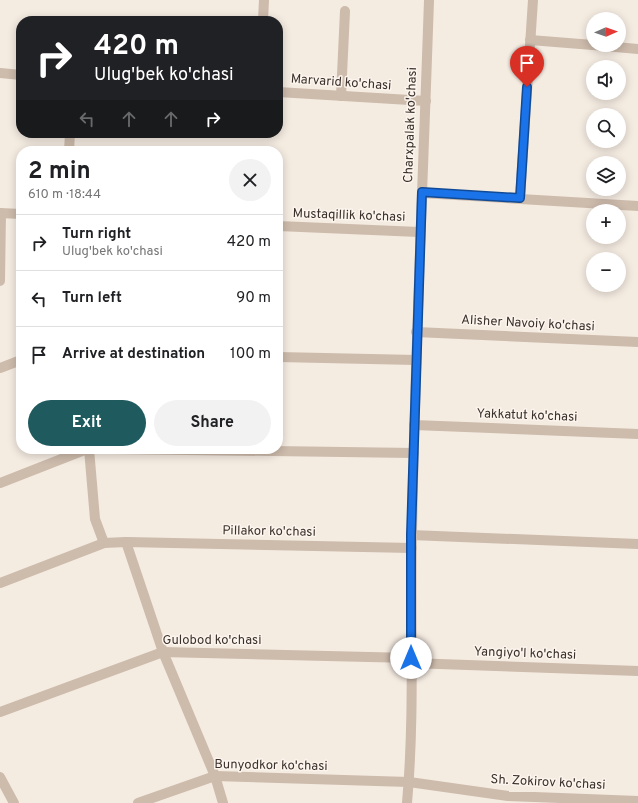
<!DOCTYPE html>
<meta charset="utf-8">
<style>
body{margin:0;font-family:Overpass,sans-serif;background:#f2f2f2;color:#202124;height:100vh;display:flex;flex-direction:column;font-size:15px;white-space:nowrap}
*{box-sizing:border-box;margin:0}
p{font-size:13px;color:#757577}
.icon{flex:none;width:22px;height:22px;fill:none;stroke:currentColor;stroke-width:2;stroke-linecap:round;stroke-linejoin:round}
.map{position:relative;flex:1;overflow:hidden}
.panel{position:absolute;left:16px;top:146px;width:267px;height:308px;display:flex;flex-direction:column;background:#fff;border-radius:16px;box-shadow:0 2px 10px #0003}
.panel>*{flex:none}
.top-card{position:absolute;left:16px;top:16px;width:267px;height:122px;border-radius:16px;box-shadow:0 2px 10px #0003;background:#202124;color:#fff;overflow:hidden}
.needle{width:26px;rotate:88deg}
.controls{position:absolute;left:586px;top:12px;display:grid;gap:8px}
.controls a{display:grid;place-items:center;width:40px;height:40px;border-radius:50%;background:#fff;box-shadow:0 2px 10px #0003;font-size:20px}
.pin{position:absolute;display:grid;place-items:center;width:34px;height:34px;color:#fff;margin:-41px -17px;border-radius:50% 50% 50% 0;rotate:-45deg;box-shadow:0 0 4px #0007}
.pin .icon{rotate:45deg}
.me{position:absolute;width:44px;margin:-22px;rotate:0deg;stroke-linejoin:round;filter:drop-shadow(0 0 3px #0008)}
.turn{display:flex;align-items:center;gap:14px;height:84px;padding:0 12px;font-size:18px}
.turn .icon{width:52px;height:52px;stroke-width:2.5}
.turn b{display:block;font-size:28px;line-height:34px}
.lanes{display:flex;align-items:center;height:38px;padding:0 12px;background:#0003;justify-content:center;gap:20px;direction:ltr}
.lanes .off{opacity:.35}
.round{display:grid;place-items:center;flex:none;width:42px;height:42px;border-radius:21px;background:#f2f2f2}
.headline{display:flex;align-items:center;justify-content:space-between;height:68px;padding:0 12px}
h1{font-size:24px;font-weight:700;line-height:30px}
.cta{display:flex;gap:8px;margin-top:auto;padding:8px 12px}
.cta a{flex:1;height:46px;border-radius:24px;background:#1f5a5e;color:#fff;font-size:16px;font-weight:700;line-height:46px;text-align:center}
.cta a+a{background:#f2f2f2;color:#202124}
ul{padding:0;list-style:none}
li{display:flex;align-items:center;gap:12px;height:56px;padding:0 12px;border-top:1px solid #e0e0e0}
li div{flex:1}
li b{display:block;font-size:15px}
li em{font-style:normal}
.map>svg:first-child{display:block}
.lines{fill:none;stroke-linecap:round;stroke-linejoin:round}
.minor{stroke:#cdbbac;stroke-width:10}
.route-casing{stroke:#114b97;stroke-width:10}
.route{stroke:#1a73e8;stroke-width:7}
.labels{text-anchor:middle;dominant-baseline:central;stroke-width:3;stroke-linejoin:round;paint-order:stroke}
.street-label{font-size:13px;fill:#3b302b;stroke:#fbf5ee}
</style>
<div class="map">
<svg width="638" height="803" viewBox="0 0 638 803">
<rect width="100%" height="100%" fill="#f4ebe1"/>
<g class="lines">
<g class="minor">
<path d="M263 21 264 0"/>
<path d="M530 40 593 45"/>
<path d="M593 45 638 49"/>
<path d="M0 73 21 75"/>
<path d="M278 92 426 101"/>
<path d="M341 96 345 11"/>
<path d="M69 151 70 133"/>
<path d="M422 193 638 206"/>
<path d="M520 198 533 0"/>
<path d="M0 213 21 214"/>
<path d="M278 226 419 232"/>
<path d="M0 281 1 213"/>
<path d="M416 332 638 342"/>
<path d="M278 357 416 360"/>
<path d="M0 368 21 360"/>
<path d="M414 425 638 434"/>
<path d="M89 449 95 519 104 543 126 542 163 652 215 776 223 803"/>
<path d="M116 449 414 453"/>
<path d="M0 483 87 449"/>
<path d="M411 535 638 544"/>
<path d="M126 542 412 548"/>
<path d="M0 583 104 543"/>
<path d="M411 663 638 671"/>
<path d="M0 712 163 652 411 658"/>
<path d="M0 777 14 803"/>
<path d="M138 803 215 776 409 782 508 796 638 801"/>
<path d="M407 803C415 713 410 623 412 533 415 355 423 178 429 0"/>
</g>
</g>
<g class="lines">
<defs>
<path id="route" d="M411 658V535L422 192 520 198 527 87"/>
</defs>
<use href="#route" class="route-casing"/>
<use href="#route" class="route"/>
</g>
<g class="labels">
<g class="street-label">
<text transform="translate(341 83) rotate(4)">Marvarid ko'chasi</text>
<text transform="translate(411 125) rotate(-88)">Charxpalak ko'chasi</text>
<text transform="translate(349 216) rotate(2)">Mustaqillik ko'chasi</text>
<text transform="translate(528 324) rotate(3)">Alisher Navoiy ko'chasi</text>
<text transform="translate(527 416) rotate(2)">Yakkatut ko'chasi</text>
<text transform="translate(269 532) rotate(1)">Pillakor ko'chasi</text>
<text x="212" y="641">Gulobod ko'chasi</text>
<text transform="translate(525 654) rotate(2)">Yangiyo'l ko'chasi</text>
<text transform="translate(271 766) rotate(1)">Bunyodkor ko'chasi</text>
<text transform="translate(548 783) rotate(3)">Sh. Zokirov ko'chasi</text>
</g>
</g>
</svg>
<div class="controls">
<a><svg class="needle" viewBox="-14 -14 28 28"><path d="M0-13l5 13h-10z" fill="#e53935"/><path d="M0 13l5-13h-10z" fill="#757577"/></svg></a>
<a><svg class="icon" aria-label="sound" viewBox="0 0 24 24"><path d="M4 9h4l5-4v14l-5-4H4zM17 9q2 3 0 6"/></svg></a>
<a><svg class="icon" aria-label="search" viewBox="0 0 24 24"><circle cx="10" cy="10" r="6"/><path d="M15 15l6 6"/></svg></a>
<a><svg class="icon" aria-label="layers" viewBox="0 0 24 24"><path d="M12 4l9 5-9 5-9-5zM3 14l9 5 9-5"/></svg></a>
<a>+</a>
<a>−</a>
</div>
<div class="pin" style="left:527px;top:87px;background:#d93025"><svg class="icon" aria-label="arrive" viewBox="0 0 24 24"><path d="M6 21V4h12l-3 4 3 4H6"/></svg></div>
<svg class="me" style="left:411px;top:658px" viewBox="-20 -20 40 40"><circle r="19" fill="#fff"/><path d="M0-13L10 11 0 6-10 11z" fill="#1a73e8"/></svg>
<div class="top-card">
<div class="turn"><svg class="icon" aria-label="right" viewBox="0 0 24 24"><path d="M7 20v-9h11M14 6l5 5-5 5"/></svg><div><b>420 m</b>Ulug'bek ko'chasi</div></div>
<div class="lanes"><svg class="icon off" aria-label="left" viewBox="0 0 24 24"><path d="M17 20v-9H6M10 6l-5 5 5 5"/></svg><svg class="icon off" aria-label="ahead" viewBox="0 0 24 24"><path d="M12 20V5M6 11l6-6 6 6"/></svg><svg class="icon off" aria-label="ahead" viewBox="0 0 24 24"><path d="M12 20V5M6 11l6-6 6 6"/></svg><svg class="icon" aria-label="right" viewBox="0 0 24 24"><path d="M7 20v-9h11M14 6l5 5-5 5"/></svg></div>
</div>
<section class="panel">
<div class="headline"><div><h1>2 min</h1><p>610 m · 18:44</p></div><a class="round"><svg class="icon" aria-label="close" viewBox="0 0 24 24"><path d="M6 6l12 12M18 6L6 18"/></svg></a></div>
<ul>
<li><svg class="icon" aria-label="right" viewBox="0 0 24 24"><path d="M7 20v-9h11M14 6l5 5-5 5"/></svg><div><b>Turn right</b><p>Ulug'bek ko'chasi</p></div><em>420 m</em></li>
<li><svg class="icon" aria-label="left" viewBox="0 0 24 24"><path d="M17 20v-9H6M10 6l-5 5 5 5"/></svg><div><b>Turn left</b></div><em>90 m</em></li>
<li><svg class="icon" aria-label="arrive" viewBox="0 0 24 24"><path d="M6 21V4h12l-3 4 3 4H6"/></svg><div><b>Arrive at destination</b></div><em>100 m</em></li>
</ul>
<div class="cta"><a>Exit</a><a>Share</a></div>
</section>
</div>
